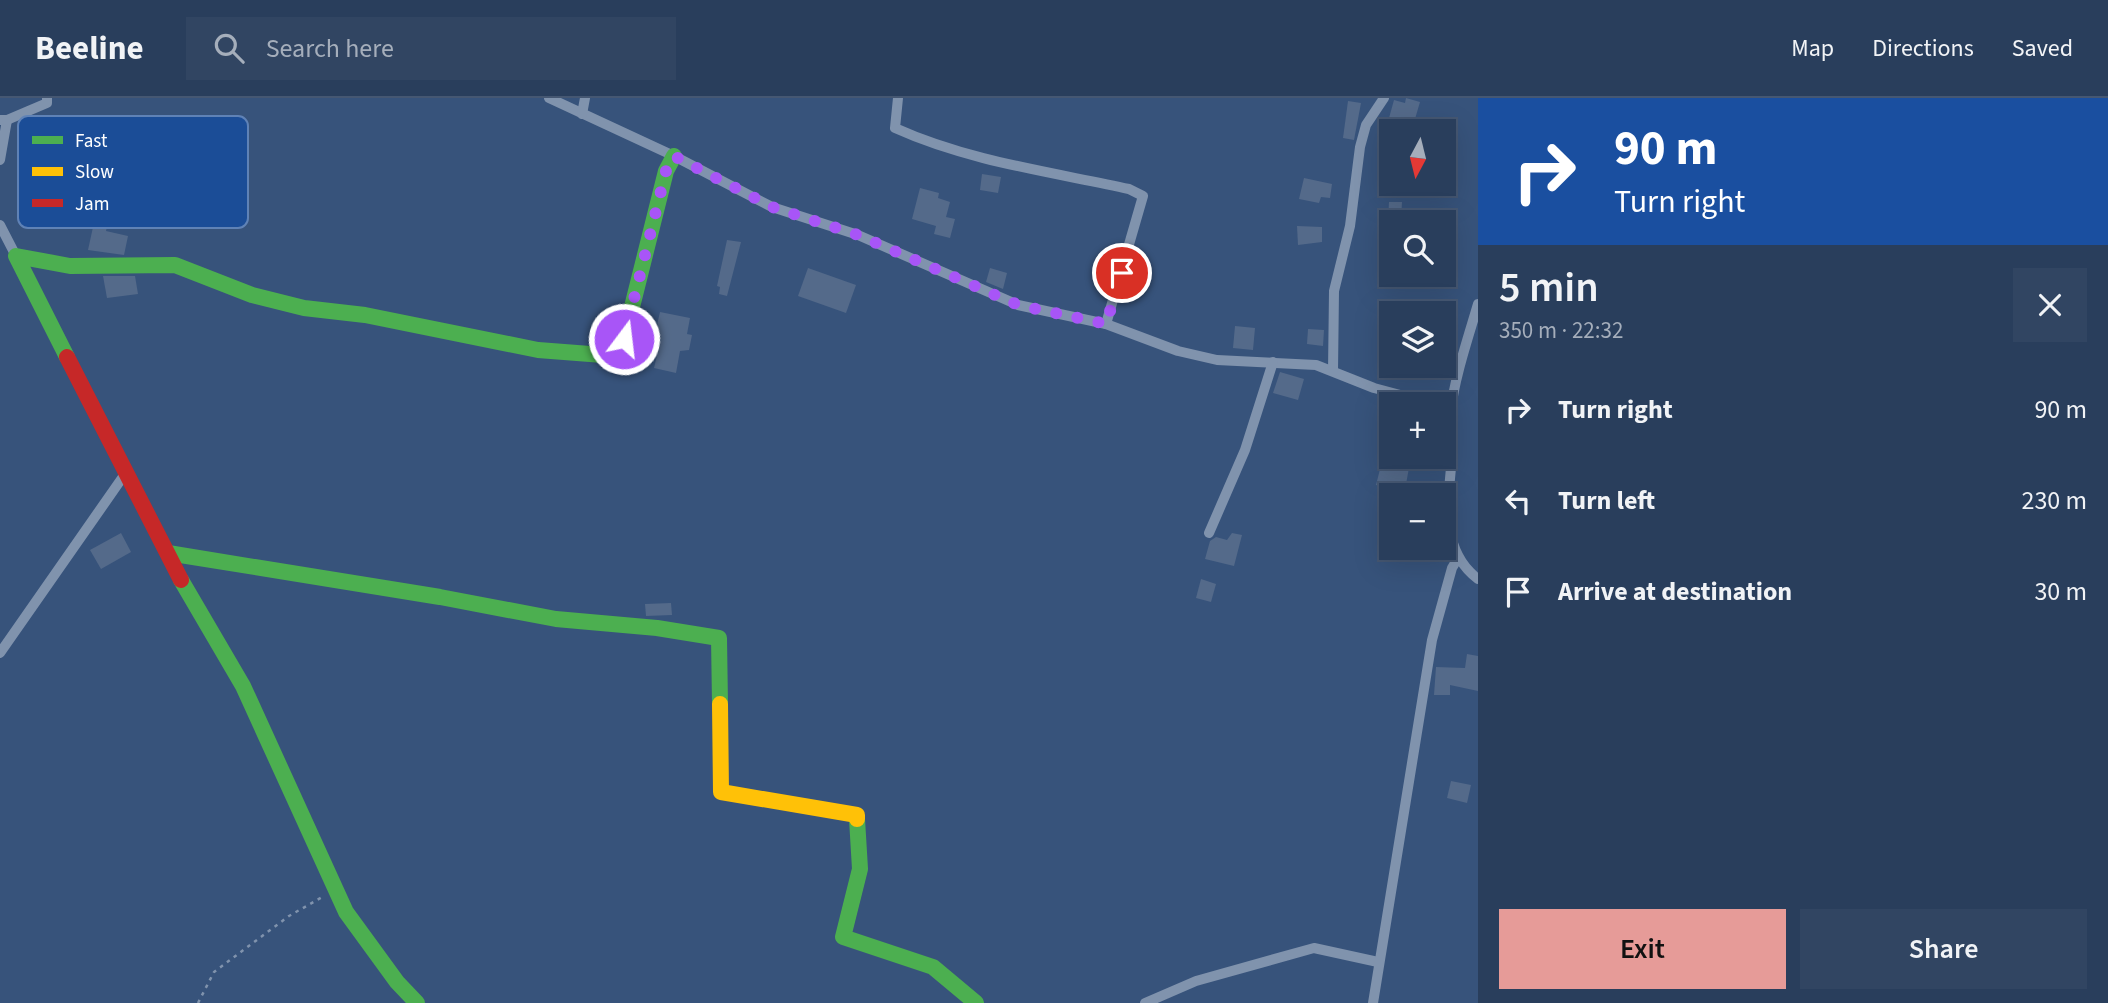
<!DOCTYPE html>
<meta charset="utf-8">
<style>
body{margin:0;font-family:"Source Sans 3",sans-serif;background:#314562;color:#f1f3f6;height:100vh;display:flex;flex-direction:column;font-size:26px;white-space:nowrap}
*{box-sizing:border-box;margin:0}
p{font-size:23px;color:#a5aebb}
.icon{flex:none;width:38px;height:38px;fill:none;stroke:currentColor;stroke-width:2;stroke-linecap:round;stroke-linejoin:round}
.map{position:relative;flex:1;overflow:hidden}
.details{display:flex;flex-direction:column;background:#293e5c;width:630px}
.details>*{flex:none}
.banner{background:#1a4fa0;color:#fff;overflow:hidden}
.needle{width:46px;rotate:187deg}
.tools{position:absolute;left:1379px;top:21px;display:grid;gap:14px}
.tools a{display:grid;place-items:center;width:77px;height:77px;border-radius:0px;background:#293e5c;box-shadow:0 7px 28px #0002,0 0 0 2px #455772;font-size:35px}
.pin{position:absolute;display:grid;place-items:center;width:60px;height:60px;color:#fff;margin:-30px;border:4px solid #fff;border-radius:50%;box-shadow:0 2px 7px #0007}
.me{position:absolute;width:77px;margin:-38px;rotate:15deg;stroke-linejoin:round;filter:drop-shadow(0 0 5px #0008)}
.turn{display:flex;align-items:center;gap:24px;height:147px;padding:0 21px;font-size:32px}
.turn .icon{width:91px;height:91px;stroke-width:2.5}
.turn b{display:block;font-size:49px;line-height:60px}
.round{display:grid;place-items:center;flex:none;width:74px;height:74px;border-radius:0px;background:#314562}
.headline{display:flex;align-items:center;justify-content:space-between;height:119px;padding:0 21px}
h1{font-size:42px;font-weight:600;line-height:52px}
.cta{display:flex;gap:14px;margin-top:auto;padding:14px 21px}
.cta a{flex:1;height:80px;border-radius:0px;background:#e69b98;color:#111;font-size:28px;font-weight:600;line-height:80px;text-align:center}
.cta a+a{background:#314562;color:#f1f3f6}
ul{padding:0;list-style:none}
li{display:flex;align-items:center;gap:21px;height:91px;padding:0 21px}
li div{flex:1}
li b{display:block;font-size:26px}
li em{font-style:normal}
header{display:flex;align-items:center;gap:42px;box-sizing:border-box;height:98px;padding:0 35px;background:#293e5c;border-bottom:2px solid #455772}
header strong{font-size:33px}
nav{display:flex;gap:38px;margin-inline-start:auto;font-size:24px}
.search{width:490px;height:63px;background:#314562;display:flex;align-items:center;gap:18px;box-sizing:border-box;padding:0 24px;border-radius:0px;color:#a5aebb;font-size:26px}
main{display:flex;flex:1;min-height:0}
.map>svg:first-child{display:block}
.building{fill:#546a8a}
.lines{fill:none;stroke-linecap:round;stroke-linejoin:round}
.path{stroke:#8093ad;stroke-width:2.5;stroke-dasharray:3.5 5;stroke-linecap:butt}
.street{stroke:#8093ad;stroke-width:10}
.fast{stroke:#4caf50;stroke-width:16}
.slow{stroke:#ffc107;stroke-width:16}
.jam{stroke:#c62828;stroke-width:16}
.route{stroke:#a855f7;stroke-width:12;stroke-dasharray:0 21.6}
.key{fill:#1b4d97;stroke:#5f82b6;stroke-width:2}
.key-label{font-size:19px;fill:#fff}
</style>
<header>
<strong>Beeline</strong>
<div class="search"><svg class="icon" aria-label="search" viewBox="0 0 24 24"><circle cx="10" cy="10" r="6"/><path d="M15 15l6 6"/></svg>Search here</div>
<nav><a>Map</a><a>Directions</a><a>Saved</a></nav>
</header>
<main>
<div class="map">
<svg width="1478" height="905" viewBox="0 0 1478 905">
<rect width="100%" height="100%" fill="#37537b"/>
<g class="building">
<path d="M1406 0 1420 4 1415 21 1406 19 1405 25 1389 20 1394 2 1405 5Z"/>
<path d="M1348 3 1361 5 1354 42 1343 40Z"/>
<path d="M982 76 1001 79 998 95 980 92Z"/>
<path d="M1304 80 1332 86 1330 100 1321 99 1319 105 1299 101Z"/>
<path d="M920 90 939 95 938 100 950 104 946 119 955 121 950 140 934 136 936 128 912 121Z"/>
<path d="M95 99 113 103 106 133 128 138 124 157 88 152 95 120 90 119Z"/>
<path d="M1389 104H1402L1401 122H1388Z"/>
<path d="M1297 128 1322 129V144L1298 147Z"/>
<path d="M727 142 741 144 727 198 719 196 720 189 717 188Z"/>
<path d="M808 170 856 187 846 215 798 198Z"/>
<path d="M990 170 1007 175 1003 191 986 184Z"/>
<path d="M103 178H135L138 196 107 200Z"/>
<path d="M660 214 690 220 687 236 692 237 689 252 680 253 676 275 654 270 661 241 654 240Z"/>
<path d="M1235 228 1255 230 1253 252 1233 250Z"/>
<path d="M1308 231 1324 232 1323 248 1307 246Z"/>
<path d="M1280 274 1304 281 1298 302 1273 295Z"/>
<path d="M1383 359H1411L1404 397H1383L1385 389 1376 387Z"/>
<path d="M121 435 131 454 101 471 90 452Z"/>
<path d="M1232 435 1242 437 1234 468 1205 461 1210 443 1216 439 1227 442Z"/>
<path d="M1201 481 1216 486 1211 504 1196 500Z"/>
<path d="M671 505 672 517 646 518 645 506Z"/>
<path d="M1467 556 1478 558V593L1450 587V597H1434L1436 569 1465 570Z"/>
<path d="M1451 683 1471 687 1467 705 1447 700Z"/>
</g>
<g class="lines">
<path class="path" d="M198 905 214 874 289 818 324 798"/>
<g class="street">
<path d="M549 0 674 58 772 109 858 137 1018 207 1106 226 1178 253 1217 262 1316 267 1374 290 1434 306"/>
<path d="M898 0 895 30C968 63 1051 74 1129 91L1143 98 1106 226"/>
<path d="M582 16 585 0"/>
<path d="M0 22H7L0 62"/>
<path d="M7 22 47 5V0"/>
<path d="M0 127 16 158"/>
<path d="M1478 206C1469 237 1454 281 1451 312 1450 322 1453 334 1453 344 1451 390 1435 449 1478 481"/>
<path d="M1333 273 1334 193 1350 128 1360 49 1366 27 1384 0"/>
<path d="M1209 435 1245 352 1273 264"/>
<path d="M0 555 127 373"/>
<path d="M1145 905 1196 883 1314 850 1378 864"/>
<path d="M1373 905 1432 542 1452 470 1458 460"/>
</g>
<g class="fast">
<path d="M67 259 16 158 70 168 175 167 252 197 304 210 365 217 538 252 603 257 615 253 624 241 666 73 674 58"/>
<path d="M168 455 440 499 556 521 657 530 719 540 720 606"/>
<path d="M181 482 243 588 346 814 397 884 417 905"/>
<path d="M857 721 860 771 843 839 933 869 976 905"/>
</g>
<path class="slow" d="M720 606 721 694 857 717V721"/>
<path class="jam" d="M67 259 181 482"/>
</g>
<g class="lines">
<path class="route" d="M624 241 666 73 674 58 772 109 858 137 1018 207 1106 226 1122 175"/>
</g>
<rect x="18" y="18" width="230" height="112" rx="10" class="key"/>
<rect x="32" y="38" width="31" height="8" fill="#4caf50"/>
<rect x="32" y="69" width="31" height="9" fill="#ffc107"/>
<rect x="32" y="101" width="31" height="8" fill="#c62828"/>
<g class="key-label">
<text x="75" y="49">Fast</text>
<text x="75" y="80">Slow</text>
<text x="75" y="112">Jam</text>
</g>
</svg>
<div class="tools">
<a><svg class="needle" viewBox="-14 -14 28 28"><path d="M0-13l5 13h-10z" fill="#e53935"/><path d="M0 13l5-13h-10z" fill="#a5aebb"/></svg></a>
<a><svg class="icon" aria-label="search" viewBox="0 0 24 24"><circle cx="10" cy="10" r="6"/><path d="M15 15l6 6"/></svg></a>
<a><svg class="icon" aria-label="layers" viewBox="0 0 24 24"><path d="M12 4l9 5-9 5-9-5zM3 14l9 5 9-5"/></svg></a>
<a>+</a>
<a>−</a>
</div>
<div class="pin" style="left:1122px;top:175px;background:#d93025"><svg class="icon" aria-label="arrive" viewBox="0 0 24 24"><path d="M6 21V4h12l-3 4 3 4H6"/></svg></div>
<svg class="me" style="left:624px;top:241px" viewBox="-20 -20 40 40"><circle r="17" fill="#a855f7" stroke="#fff" stroke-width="3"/><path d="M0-11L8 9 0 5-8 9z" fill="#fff"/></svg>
</div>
<section class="details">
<div class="banner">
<div class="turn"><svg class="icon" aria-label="right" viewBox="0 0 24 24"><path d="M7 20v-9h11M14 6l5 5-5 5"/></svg><div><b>90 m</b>Turn right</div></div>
</div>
<div class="headline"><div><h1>5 min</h1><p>350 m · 22:32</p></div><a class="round"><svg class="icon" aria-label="close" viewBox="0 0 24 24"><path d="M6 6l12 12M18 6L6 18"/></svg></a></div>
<ul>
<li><svg class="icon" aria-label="right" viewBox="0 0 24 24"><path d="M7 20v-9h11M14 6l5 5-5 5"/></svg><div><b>Turn right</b></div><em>90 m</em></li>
<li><svg class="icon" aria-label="left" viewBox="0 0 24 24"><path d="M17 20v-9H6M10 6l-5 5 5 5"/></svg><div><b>Turn left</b></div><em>230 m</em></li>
<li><svg class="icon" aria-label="arrive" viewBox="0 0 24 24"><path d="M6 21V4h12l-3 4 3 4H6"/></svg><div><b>Arrive at destination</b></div><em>30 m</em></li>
</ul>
<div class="cta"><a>Exit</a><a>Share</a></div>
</section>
</main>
